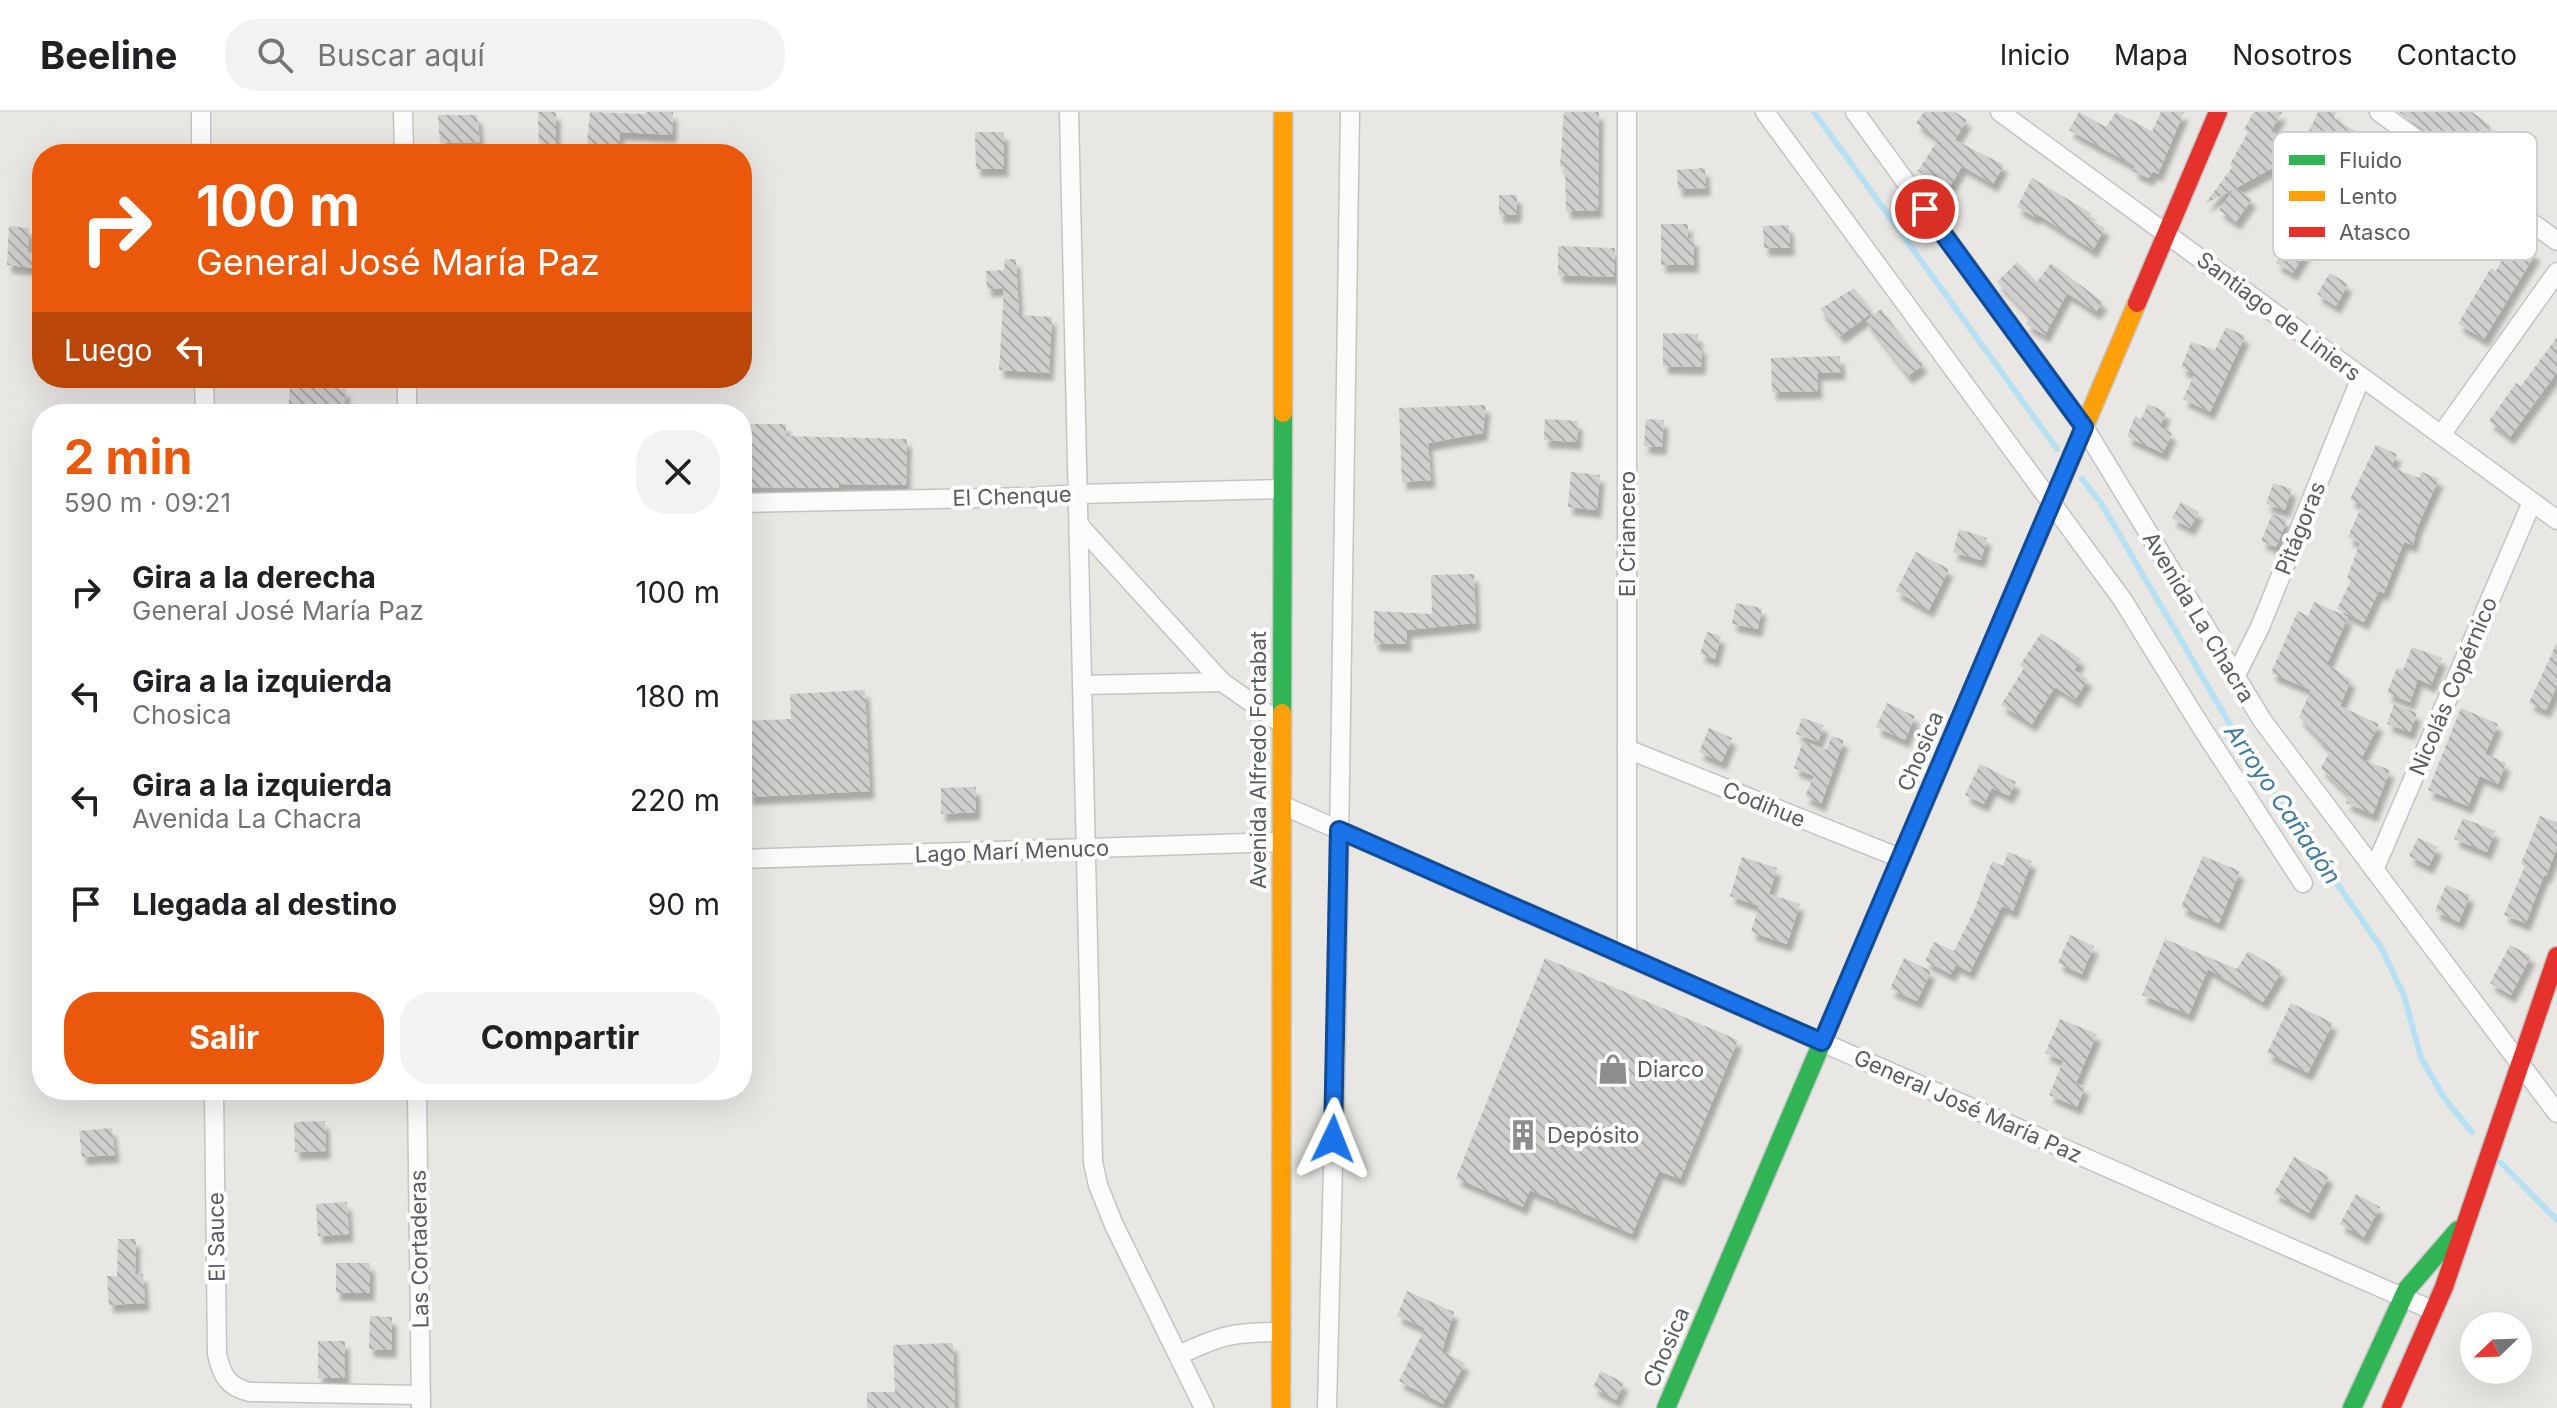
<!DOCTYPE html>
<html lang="es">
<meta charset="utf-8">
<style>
body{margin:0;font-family:Inter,sans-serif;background:#f2f2f2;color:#202124;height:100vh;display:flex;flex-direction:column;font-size:30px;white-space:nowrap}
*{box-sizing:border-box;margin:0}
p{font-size:26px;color:#757577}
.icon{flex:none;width:44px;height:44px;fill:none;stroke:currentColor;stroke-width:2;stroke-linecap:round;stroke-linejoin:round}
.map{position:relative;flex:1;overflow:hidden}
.details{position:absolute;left:32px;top:292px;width:720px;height:696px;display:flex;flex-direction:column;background:#fff;border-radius:32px;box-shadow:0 8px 32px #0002}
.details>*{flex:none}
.guide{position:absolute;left:32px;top:32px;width:720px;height:244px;border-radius:32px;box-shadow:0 8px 32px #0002;background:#ea580c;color:#fff;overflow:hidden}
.needle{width:52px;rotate:247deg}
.tools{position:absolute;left:2460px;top:1200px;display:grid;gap:16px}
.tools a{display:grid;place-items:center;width:72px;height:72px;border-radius:50%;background:#fff;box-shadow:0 8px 32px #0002;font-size:40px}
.pin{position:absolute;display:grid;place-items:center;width:68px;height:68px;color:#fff;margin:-34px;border:4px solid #fff;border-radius:50%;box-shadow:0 2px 8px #0007}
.me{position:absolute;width:88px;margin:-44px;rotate:2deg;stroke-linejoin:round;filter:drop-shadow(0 0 6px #0008)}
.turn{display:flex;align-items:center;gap:28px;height:168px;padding:0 32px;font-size:36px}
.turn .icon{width:104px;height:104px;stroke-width:2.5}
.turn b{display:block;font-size:56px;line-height:68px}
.then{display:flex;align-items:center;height:76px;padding:0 32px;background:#0003;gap:16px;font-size:30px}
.round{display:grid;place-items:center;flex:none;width:84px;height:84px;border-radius:32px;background:#f2f2f2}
.overview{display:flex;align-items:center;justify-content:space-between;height:136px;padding:0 32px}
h1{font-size:48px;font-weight:700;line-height:60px;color:#ea580c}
.cta{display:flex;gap:16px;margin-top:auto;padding:16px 32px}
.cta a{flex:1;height:92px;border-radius:32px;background:#ea580c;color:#fff;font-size:32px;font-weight:700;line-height:92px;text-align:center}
.cta a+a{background:#f2f2f2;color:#202124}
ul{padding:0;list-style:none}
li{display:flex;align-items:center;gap:24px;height:104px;padding:0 32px}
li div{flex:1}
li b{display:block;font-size:30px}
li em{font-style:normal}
header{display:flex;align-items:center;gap:48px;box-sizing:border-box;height:112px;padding:0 40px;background:#fff;border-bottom:2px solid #e0e0e0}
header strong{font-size:38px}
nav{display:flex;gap:44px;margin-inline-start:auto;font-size:28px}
.search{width:560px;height:72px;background:#f2f2f2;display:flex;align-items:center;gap:20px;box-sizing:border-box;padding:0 28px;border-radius:32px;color:#757577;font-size:30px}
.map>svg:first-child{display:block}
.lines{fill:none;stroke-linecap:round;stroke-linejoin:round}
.stream{stroke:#b7e1f3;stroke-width:6}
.building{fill:url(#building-back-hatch);filter:url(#shadow)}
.street-casing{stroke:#c3c4c3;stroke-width:21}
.fast-casing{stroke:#c5c5c5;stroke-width:21}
.slow-casing{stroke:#c5c5c5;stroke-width:21}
.jam-casing{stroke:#c5c5c5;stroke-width:21}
.street{stroke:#fcfbfb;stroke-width:18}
.fast{stroke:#30b455;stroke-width:18}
.slow{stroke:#ff9f0a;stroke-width:18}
.jam{stroke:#e5322d;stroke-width:18}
.route-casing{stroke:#114b97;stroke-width:20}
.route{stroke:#1a73e8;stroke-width:14}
.labels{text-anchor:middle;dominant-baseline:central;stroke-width:8;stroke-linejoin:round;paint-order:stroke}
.street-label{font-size:22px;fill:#595d61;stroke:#fff}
.poi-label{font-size:22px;fill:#595d61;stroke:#fff;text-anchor:start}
.water-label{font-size:24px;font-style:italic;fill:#3f7aa2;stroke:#fff}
.key{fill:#fff;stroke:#cdced0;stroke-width:2}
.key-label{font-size:22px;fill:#595d61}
</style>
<header>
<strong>Beeline</strong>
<div class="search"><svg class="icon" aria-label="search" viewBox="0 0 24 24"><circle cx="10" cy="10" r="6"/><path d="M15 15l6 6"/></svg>Buscar aquí</div>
<nav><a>Inicio</a><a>Mapa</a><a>Nosotros</a><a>Contacto</a></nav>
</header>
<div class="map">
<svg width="2557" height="1296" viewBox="0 0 2557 1296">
<defs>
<pattern id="building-back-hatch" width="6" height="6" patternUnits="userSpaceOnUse" patternTransform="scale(2)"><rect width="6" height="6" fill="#d0cfcd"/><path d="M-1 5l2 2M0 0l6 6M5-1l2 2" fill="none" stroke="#acabaa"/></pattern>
<filter id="shadow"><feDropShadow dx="4.5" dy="8" stdDeviation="2" flood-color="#0004"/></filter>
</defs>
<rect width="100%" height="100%" fill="#e8e7e3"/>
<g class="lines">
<g class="stream">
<path d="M1814 0 2057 337"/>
<path d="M2082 367 2101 391 2242 633 2382 837 2404 884 2421 946 2445 987 2472 1020"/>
<path d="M2501 1051 2557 1108"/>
</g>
</g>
<g class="building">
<path d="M538 0H556V42H539Z"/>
<path d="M590 0 645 2V0H673L672 23 620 20 618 42H586Z"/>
<path d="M1564 0H1599L1598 98 1566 99 1565 55H1560Z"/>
<path d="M1924 0H1955L1967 8 1955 28 2004 53 1993 72 1962 54 1951 73 1933 63 1931 67 1918 59 1938 27 1916 11Z"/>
<path d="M2079 0 2106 15 2116 0 2152 19 2161 0H2184L2158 62 2153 59 2149 66 2133 59 2135 54 2069 18Z"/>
<path d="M2254 0H2282L2271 19 2297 34 2301 27 2304 29 2318 0H2336L2334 6 2373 30 2410 57 2401 70 2364 45 2362 48 2347 39 2342 48 2322 36 2313 53 2296 43 2236 76 2252 87 2236 110 2219 98 2234 77 2205 92 2233 54 2230 52 2248 20 2244 17Z"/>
<path d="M2399 0H2472L2491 14 2466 48Z"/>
<path d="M438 3H477L480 30 440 31Z"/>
<path d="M975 20H1004V57H976Z"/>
<path d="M1705 56 1706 76 1678 77 1677 58Z"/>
<path d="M2032 66 2091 101 2087 106 2105 116 2093 138 2037 102 2035 105 2017 95Z"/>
<rect x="1499" y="83" width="18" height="20"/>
<path d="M1661 112H1688V126H1694V153H1661Z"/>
<path d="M1789 113 1790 136H1764L1763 114Z"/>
<path d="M9 114 29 116 28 140 34 141V156L7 153Z"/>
<path d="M2290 128 2307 138 2293 161 2276 151Z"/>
<path d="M2513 128 2536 141 2484 227 2458 212 2491 156 2496 159Z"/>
<path d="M1558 134 1615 136V165L1558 163Z"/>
<path d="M1005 147H1016L1019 203 1052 205 1049 261 999 258 1004 176 987 177 986 159 1004 158Z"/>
<path d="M2017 150 2037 170 2051 151 2103 190 2096 200 2067 181 2045 223 2026 212 2030 204 1997 170Z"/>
<path d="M2330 161 2348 172 2336 194 2317 182Z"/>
<path d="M1854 176 1873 200 1840 224 1820 197Z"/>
<path d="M1881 197 1923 253 1908 264 1866 209Z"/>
<path d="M2226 215 2245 224 2210 300 2183 287 2195 261 2181 256 2191 230 2215 238Z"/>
<path d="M1663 221 1698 222V234H1702L1701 255 1663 254Z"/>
<path d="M2557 225V260L2510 325 2489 309 2516 271 2521 274Z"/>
<path d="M1840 244 1841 260 1817 261 1818 279 1772 280 1771 246Z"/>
<path d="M290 273 346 277 344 302 288 300Z"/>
<path d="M2148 292 2166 300 2160 315 2172 321 2163 341 2127 325 2135 304 2141 307Z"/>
<path d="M1486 293 1483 321 1428 331 1431 368 1402 370 1399 296Z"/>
<path d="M1545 307 1578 309 1577 330 1544 328Z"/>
<path d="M1646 307 1664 308 1662 335 1644 334Z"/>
<path d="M742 312H786V324L907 327 906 373 839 372V376L742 375Z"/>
<path d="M2376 333 2397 342 2391 355 2419 366 2422 360 2439 367 2417 416 2413 433 2404 430 2384 481 2379 479 2364 510 2337 497 2351 468 2347 466 2360 431 2348 425 2362 393 2350 387Z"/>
<path d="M1571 360 1600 363 1597 398 1568 395Z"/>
<path d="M2273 371 2292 377 2285 398 2266 392Z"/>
<path d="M2181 390 2199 400 2190 416 2172 406Z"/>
<path d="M2272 402 2287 408 2276 435 2261 429Z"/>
<path d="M1959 417 1987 426 1981 448 1953 440Z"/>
<path d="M1916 440 1949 457 1929 498 1896 479Z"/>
<path d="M1474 462 1476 511 1407 518V532L1374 531V499L1432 502 1431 463Z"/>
<path d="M2314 490 2348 505 2327 552 2351 568 2340 594 2379 612 2361 647 2390 658 2373 702 2346 691 2349 683 2321 656 2330 639 2299 605 2311 578 2271 561 2298 499 2308 504Z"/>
<path d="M1736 491 1762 496 1758 517 1732 512Z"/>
<path d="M1707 520 1721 524 1715 547 1700 542Z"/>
<path d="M2041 521 2081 547 2074 558 2088 567 2075 588 2055 575 2032 612 2001 593 2024 556 2020 553Z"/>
<path d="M2557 530V574L2546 598 2529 591Z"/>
<path d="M2412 535 2442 546 2431 573 2418 567 2410 590 2387 581 2397 556 2403 558Z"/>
<path d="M865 578 870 679 748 685 744 609 791 607 790 582Z"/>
<path d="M1887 591 1915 604 1905 628 1876 615Z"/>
<path d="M2394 592 2417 601 2410 620 2387 612Z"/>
<path d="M2461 596 2498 612 2485 642 2506 651 2498 672 2480 664 2468 694 2428 678Z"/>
<path d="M1802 606 1824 613 1818 630 1796 622Z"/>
<path d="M1709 616 1732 626 1722 650 1699 640Z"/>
<path d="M1832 624 1844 628 1821 692 1805 684 1814 664 1794 656 1803 629 1826 638Z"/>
<path d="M1980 652 2016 670 2009 684 1992 676 1984 692 1965 683Z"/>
<path d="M976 675V700L941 702V676Z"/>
<path d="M2540 704 2557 710V736L2546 764 2544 763 2526 811 2504 803 2525 754 2521 752Z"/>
<path d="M2463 706 2495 719 2487 740 2454 727Z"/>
<path d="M2418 726 2438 735 2429 754 2409 744Z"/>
<path d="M2008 740 2032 749 2013 799 2002 794 1970 860 1956 853 1951 862 1925 849 1934 830 1954 839 1974 799 1992 749 2003 754Z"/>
<path d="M2203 744 2240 759 2219 811 2181 795Z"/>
<path d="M1742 745 1777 756 1769 782 1800 792 1787 832 1751 820 1759 794 1730 784Z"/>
<path d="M2446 773 2470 783 2459 810 2435 799Z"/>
<path d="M2070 823 2094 834 2082 862 2058 851Z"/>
<path d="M2165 827 2237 857 2248 839 2282 859 2263 890 2208 857 2189 902 2142 883Z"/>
<path d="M2510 833 2531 844 2511 883 2490 871Z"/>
<path d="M1545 846 1738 928 1680 1067 1659 1059 1632 1122 1530 1078 1523 1095 1456 1066Z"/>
<path d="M1904 846 1931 859 1917 889 1890 877Z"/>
<path d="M2291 891 2333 911 2308 961 2267 941Z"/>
<path d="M2060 907 2097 922 2076 971 2085 975 2077 995 2049 983 2063 949 2045 941Z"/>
<path d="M325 1009 326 1039 295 1040 294 1010Z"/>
<path d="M112 1016 115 1043 82 1045 79 1019Z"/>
<path d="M2294 1045 2329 1064 2309 1101 2274 1081Z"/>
<path d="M2356 1082 2380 1095 2364 1125 2340 1112Z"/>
<path d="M347 1090 349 1122 318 1124 316 1092Z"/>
<path d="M118 1127H136L135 1162H143L145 1191 109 1193 107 1164H117Z"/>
<rect x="336" y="1151" width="34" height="30"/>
<path d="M1407 1179 1454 1200 1442 1239 1465 1251 1443 1292 1399 1269 1425 1216 1397 1204Z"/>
<path d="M370 1204 392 1205V1238L369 1237Z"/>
<rect x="318" y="1229" width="27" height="37"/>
<path d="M953 1231 955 1296H867V1280H895L893 1233Z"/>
<path d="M1601 1259 1624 1271 1616 1288 1593 1275Z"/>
</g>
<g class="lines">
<defs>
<g id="street">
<path d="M201 0V42"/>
<path d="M403 0 404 42"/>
<path d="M1069 0 1093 1050 1098 1073 1114 1113 1204 1296"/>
<path d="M1627 0V845"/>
<path d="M1765 0 2122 487 2200 613 2303 771"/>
<path d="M1855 0 2084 315 2262 608 2557 1001"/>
<path d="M2000 0 2557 408"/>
<path d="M2379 0 2557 129"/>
<path d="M204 266 205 302"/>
<path d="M407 266V302"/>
<path d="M2441 323 2557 160"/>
<path d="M742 391 1033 385 1078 382 1282 377"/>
<path d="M1079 413 1222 570 1282 612"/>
<path d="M2235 565 2260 515 2361 265"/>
<path d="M1082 573 1222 570"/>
<path d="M1627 637 1900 746"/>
<path d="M1282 693 2434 1199"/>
<path d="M742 747 1282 730"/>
<path d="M2374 758 2532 390"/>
<path d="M214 978 217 1242C222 1264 228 1275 250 1280L421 1283"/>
<path d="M417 978 421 1296"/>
<path d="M1179 1243C1221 1223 1234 1220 1281 1220"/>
<path d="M1327 1296 1336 932 1350 0"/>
</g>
<g id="fast">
<path d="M1282 601 1283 301"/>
<path d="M1666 1296 1919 703"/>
<path d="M2352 1296 2407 1177 2458 1118"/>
</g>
<g id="slow">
<path d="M1283 301V0"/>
<path d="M1919 703 2137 191"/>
<path d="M1281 1296 1282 601"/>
</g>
<g id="jam">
<path d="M2137 191 2218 0"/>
<path d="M2391 1296 2444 1175 2557 844"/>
</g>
</defs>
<use href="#street" class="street-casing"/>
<use href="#fast" class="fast-casing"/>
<use href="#slow" class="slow-casing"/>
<use href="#jam" class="jam-casing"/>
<use href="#street" class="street"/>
<use href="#fast" class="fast"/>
<use href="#slow" class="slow"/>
<use href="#jam" class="jam"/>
</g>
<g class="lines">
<defs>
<path id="route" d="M1333 1027 1339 718 1822 930 2084 315 1925 97"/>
</defs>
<use href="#route" class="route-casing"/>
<use href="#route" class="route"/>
</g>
<defs>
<symbol id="shop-bare" viewBox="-9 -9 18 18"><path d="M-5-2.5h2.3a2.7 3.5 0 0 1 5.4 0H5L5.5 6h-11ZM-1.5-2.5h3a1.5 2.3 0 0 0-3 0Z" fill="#8b8d8e" stroke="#fff" stroke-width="2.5" paint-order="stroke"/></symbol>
<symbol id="building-bare" viewBox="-9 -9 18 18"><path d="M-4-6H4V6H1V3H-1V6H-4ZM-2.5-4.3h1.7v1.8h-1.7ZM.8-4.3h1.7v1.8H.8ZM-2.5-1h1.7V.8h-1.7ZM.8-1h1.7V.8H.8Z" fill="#8b8d8e" stroke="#fff" stroke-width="2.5" paint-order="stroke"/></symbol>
</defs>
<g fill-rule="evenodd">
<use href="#shop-bare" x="1591" y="935" width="44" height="44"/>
<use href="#building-bare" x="1501" y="1001" width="44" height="44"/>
</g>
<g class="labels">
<g class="street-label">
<text transform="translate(2279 204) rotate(37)">Santiago de Liniers</text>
<text transform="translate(1012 384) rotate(-2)">El Chenque</text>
<text transform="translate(2300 416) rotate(-68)">Pitágoras</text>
<text transform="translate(1627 422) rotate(-90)">El Criancero</text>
<text transform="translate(2199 505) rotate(59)">Avenida La Chacra</text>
<text transform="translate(2453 574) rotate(-67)">Nicolás Copérnico</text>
<text transform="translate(1920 639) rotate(-67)">Chosica</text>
<text transform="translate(1258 648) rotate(-90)">Avenida Alfredo Fortabat</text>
<text transform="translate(1764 692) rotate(22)">Codihue</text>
<text transform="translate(1012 739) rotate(-2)">Lago Marí Menuco</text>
<text transform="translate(1968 994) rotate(24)">General José María Paz</text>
<text transform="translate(216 1125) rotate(-91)">El Sauce</text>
<text transform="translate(419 1137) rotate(-91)">Las Cortaderas</text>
<text transform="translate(1666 1235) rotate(-67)">Chosica</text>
</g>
<g class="poi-label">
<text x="1637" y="957">Diarco</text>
<text x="1547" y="1023">Depósito</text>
</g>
<g class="water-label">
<text transform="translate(2283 692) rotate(56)">Arroyo Cañadón</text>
</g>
</g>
<rect x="2273" y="20" width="264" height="128" rx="12" class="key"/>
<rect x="2289" y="43" width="36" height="10" fill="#30b455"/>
<rect x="2289" y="79" width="36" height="10" fill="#ff9f0a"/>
<rect x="2289" y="115" width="36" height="10" fill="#e5322d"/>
<g class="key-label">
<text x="2339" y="56">Fluido</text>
<text x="2339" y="92">Lento</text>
<text x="2339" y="128">Atasco</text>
</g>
</svg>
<div class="tools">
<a><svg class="needle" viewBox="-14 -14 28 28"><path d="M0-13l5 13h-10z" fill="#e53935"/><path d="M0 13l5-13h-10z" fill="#757577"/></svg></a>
</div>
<div class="pin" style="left:1925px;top:97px;background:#d93025"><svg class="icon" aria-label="arrive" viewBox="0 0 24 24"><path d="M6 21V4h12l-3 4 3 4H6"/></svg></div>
<svg class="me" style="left:1333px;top:1027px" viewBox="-20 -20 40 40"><path d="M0-17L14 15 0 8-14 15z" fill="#1a73e8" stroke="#fff" stroke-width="4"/></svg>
<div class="guide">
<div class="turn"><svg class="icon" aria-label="right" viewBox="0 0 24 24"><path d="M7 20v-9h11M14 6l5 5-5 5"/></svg><div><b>100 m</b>General José María Paz</div></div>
<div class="then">Luego<svg class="icon" aria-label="left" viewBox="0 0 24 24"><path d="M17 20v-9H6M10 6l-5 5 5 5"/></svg></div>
</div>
<section class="details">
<div class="overview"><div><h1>2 min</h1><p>590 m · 09:21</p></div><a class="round"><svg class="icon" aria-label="close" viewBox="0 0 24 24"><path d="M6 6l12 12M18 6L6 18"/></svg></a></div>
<ul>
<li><svg class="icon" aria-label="right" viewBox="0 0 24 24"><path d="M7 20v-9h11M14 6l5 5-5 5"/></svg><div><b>Gira a la derecha</b><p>General José María Paz</p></div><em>100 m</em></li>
<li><svg class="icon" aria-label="left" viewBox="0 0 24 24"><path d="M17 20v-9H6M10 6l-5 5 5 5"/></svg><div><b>Gira a la izquierda</b><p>Chosica</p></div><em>180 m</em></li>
<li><svg class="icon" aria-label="left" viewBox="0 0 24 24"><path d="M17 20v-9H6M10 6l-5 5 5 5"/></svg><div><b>Gira a la izquierda</b><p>Avenida La Chacra</p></div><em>220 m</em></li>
<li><svg class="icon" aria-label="arrive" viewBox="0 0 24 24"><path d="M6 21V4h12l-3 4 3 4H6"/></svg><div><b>Llegada al destino</b></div><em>90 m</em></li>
</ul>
<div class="cta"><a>Salir</a><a>Compartir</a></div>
</section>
</div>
